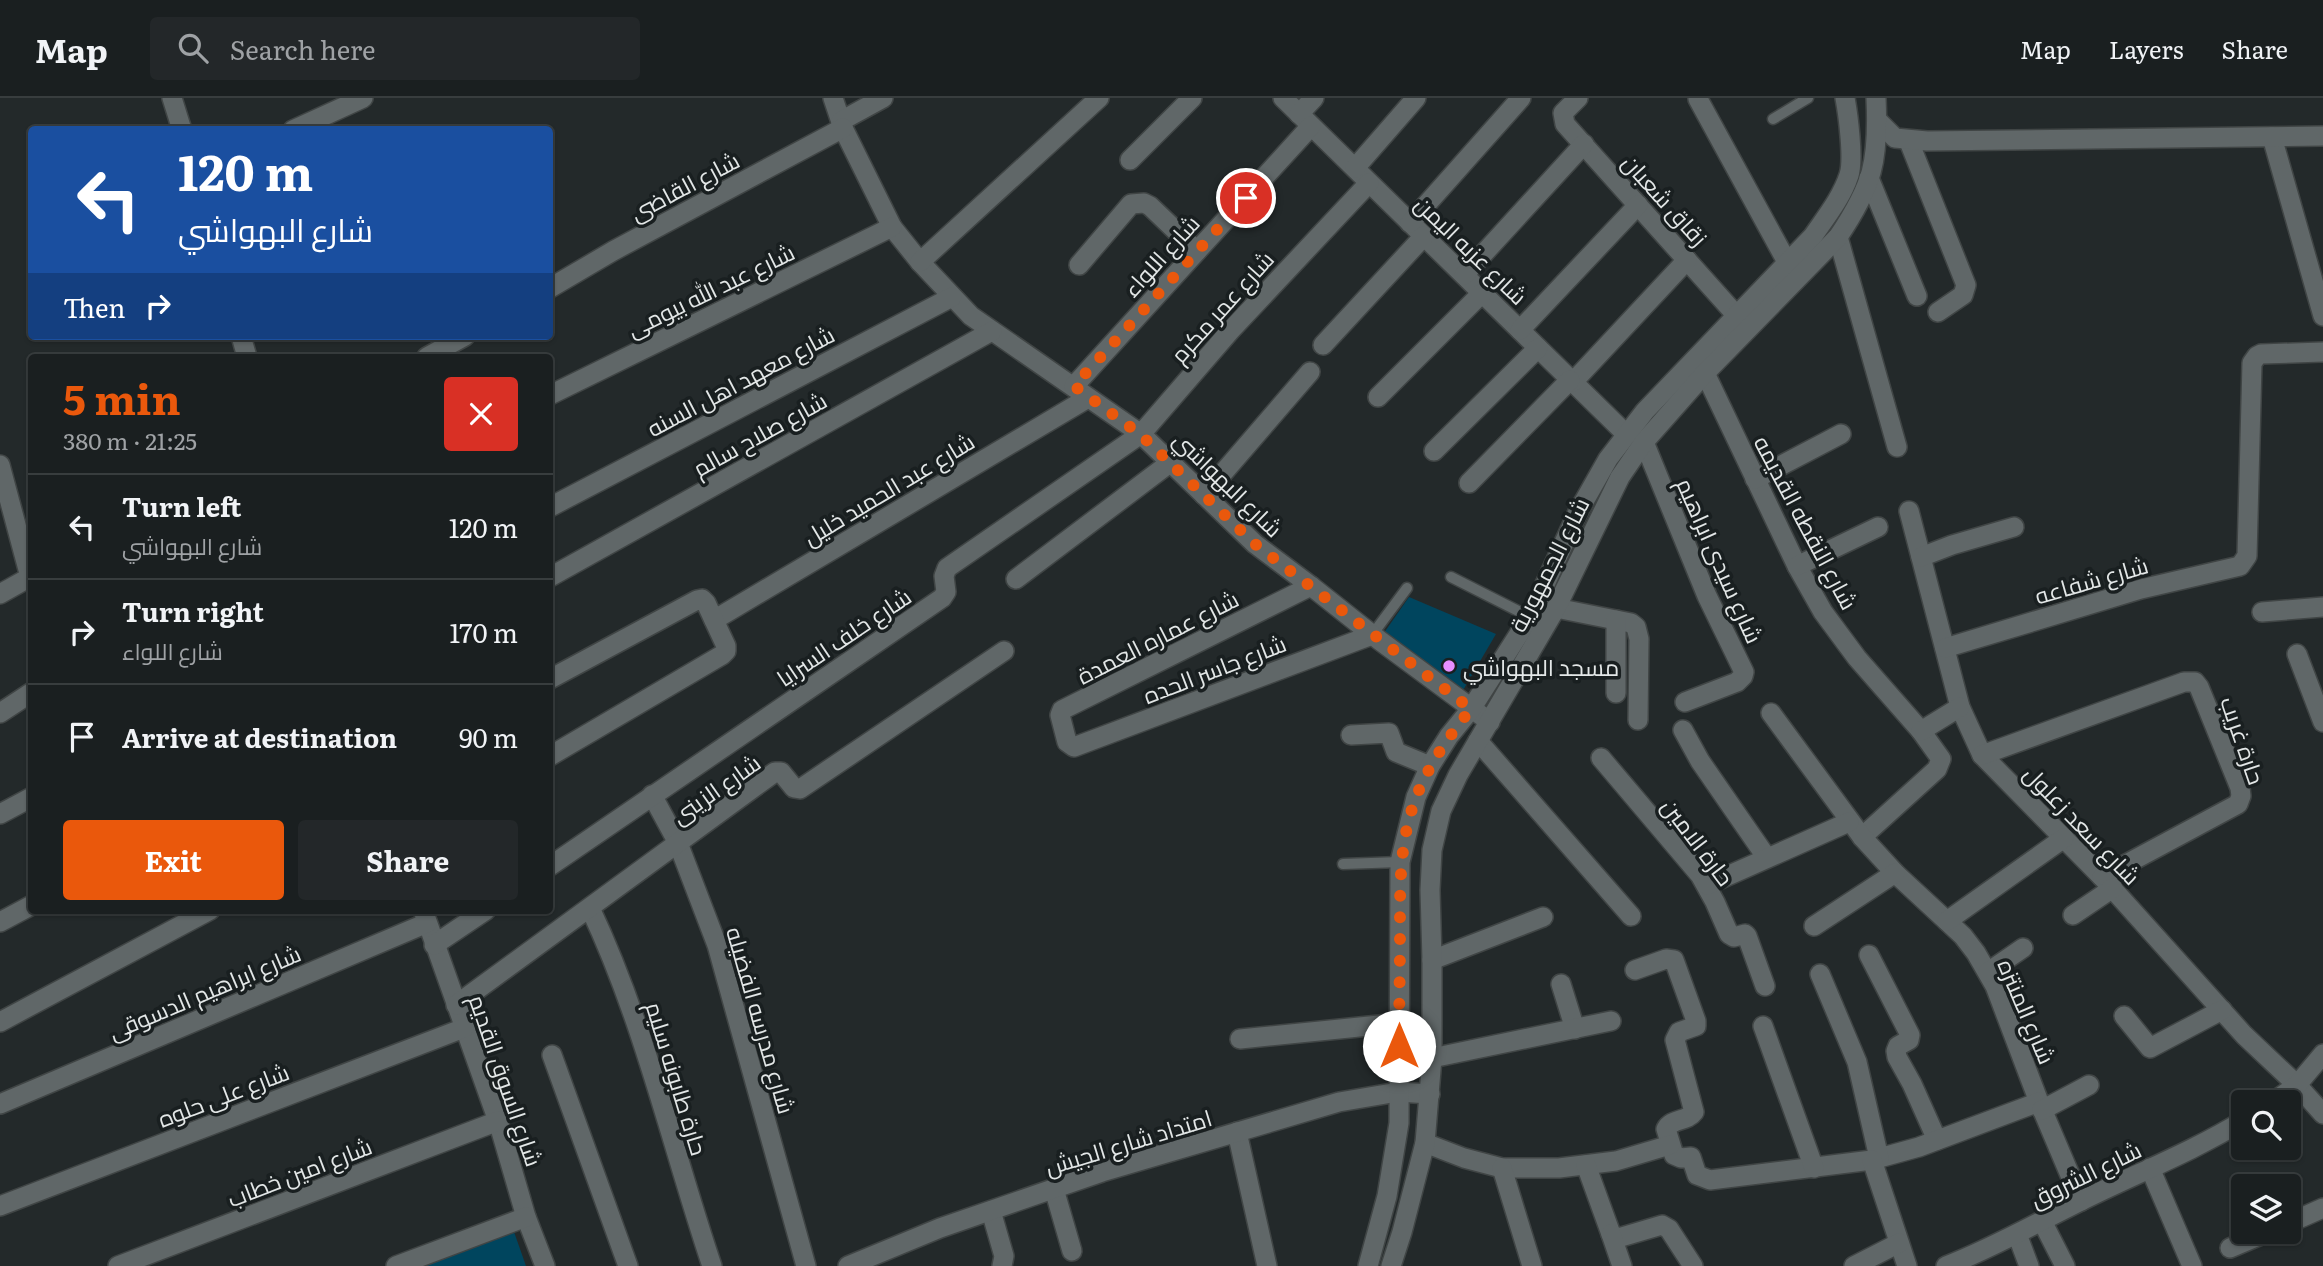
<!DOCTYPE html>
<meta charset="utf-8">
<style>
body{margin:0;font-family:Literata,Cairo,serif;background:#232729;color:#f1f3f6;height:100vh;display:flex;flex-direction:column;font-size:26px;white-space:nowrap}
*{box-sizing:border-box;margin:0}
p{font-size:23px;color:#9fa2a5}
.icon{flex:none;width:38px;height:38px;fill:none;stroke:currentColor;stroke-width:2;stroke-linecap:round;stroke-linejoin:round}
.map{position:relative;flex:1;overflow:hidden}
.sheet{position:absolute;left:28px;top:256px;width:525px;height:560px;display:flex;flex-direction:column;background:#1a1f20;border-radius:7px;box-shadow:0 2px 5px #0004,0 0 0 2px #383d3e}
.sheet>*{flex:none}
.banner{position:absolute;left:28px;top:28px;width:525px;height:214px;border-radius:7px;box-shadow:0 2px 5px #0004,0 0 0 2px #383d3e;background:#1a4fa0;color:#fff;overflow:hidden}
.controls{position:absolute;left:2231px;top:992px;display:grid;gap:14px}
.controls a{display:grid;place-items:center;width:70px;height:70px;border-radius:7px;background:#1a1f20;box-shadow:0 2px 5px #0004,0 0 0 2px #383d3e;font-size:35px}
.pin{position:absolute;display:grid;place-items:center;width:60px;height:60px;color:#fff;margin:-30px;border:4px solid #fff;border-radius:50%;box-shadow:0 2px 7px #0007}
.me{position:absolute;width:77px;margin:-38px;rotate:0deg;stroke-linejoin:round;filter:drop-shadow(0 0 5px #0008)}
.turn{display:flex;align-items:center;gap:24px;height:147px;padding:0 35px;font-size:32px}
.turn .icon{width:91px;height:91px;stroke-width:2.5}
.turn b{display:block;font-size:49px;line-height:60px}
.then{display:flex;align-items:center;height:66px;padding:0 35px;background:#0003;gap:14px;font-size:26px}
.round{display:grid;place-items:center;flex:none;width:74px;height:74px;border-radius:7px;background:#232729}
.headline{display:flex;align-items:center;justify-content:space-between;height:119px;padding:0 35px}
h1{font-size:42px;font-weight:700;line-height:52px;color:#ea580c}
.button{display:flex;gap:14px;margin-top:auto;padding:14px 35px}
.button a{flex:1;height:80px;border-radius:7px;background:#ea580c;color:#fff;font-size:28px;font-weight:700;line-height:80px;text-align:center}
.button a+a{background:#232729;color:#f1f3f6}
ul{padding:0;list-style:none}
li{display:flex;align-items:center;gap:21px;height:105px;padding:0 35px;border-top:2px solid #383d3e}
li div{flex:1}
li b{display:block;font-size:26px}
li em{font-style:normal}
header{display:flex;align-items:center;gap:42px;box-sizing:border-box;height:98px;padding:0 35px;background:#1a1f20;border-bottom:2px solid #383d3e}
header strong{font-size:33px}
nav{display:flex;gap:38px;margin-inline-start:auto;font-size:24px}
.search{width:490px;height:63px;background:#232729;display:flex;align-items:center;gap:18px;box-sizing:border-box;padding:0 24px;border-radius:7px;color:#9fa2a5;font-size:26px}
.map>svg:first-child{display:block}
.building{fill:#00455e}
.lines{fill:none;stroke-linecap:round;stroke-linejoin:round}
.service-casing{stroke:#404545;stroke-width:13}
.minor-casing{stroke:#404545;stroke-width:22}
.tertiary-casing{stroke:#404545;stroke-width:22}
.service{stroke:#606768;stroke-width:10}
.minor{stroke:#606768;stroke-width:19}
.tertiary{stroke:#606768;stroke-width:19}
.route{stroke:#ea580c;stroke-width:12;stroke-dasharray:0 21.6}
.poi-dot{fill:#e88eff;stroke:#191f20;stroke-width:2.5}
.labels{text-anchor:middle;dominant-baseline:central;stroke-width:7;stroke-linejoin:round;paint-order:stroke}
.street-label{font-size:23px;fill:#e3e7e7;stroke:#191f20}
.poi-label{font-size:23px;fill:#e3e7e7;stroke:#191f20;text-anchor:start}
</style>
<header>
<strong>Map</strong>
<div class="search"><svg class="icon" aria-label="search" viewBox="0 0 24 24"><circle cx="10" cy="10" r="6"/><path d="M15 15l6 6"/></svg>Search here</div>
<nav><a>Map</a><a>Layers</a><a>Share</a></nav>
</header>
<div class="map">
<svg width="2323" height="1168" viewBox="0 0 2323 1168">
<rect width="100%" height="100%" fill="#23292a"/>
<g class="building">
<path d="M1409 499 1496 536 1462 594 1379 542Z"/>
<path d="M513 1131 526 1168H419Z"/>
</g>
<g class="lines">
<defs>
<g id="service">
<path d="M1773 21 1808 0"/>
<path d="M1451 479 1530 519"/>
<path d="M1372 537 1407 490"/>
<path d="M1343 766 1400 764"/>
</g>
<g id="minor">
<path d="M172 0 182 32"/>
<path d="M833 0 843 30 892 129 920 164 971 218 1141 336 1255 446 1311 488 1379 542 1490 624"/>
<path d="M1283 0 1626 336"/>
<path d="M1578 0 1563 15 1565 26 1737 218"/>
<path d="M1698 1 1787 164"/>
<path d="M1299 16 1314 0"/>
<path d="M841 23 883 0"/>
<path d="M293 32 363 0"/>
<path d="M2272 39 2323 218"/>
<path d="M1910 46 1966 187 1963 197 1938 214"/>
<path d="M1130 62 1192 0"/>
<path d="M1355 70 1416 0"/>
<path d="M1869 80 1917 198"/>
<path d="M1410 125 1521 0"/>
<path d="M1838 139 1897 349"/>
<path d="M920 164 1099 0"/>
<path d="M1079 167 1131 106 1144 105 1150 108 1197 153"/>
<path d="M1464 177 1584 46"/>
<path d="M550 190 613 153 843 30"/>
<path d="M1520 232 1638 107"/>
<path d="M241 238 247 259"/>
<path d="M1323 247 1424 138"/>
<path d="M427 259 465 238"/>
<path d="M1705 275 1797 468 1823 514 1857 560 1921 633 1941 661 1937 671 1862 739"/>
<path d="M1573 284 1687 162"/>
<path d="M1074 288 1311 28"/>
<path d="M550 297 892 129"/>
<path d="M1378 299 1482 195"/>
<path d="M1644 344 1707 498 1744 574 1743 578 1737 584 1685 604"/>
<path d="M1434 353 1538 250"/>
<path d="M0 367 30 479"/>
<path d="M1755 381 1841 336"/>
<path d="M1469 385 1570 282"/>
<path d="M1204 397 1310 274"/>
<path d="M550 409 952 199"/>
<path d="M1909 413 1960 609 1982 657 2102 779 2244 937 2297 987 2323 1016"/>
<path d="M1921 459 1952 447 2014 429"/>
<path d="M1797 468 1878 429"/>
<path d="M550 479 992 233"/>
<path d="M1016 481 1171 364"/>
<path d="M1311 488 1062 612 1060 617 1067 644 1074 649 1372 537"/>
<path d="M0 496 32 478"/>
<path d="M1556 510 1631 525 1636 529 1639 541 1638 622"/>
<path d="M2262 514 2323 509"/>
<path d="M714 522 1088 300"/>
<path d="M1616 522V595"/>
<path d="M1945 550 2141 491 2240 468 2247 458 2252 265 2257 258 2261 256 2323 254"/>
<path d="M2297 556 2323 624"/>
<path d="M550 581 697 502 702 501 706 505 726 548V553L722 557 550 658"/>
<path d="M0 615 32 594"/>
<path d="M1771 615 1862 739 1895 775 1963 838 1976 855 1995 888 2039 1004 2081 1103"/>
<path d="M1683 632 1700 663 1767 760"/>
<path d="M1921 633 1960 609"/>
<path d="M1351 637 1389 635 1396 654 1430 668"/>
<path d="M1478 643 1631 818"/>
<path d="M1982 657 2184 584H2195L2199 589 2240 690 2241 698 2238 706 2102 779"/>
<path d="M1601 660 1700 777 1715 804 1729 836 1734 839 1745 836 1747 838 1765 888"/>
<path d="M652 697 678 745 717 847 806 1168"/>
<path d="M0 716 32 699"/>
<path d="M550 768 942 500 946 494 944 478 947 470 1141 336 1230 233 1369 85"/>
<path d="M1707 787 1849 724"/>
<path d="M590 810C644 924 672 1049 712 1168"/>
<path d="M423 812 498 1023 526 1119 545 1168"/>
<path d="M2073 817 2113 790"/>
<path d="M1947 823 2064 740"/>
<path d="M0 824 32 807"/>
<path d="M1814 828 1895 775"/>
<path d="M434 847 486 812"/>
<path d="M1869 857 1910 937 1909 942 1898 948 1896 953 1897 959 1912 986 1937 1042"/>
<path d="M1432 862 1543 819"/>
<path d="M1635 872 1666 861 1674 862 1696 923V928L1679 934 1675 942 1694 1014C1687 1024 1672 1020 1666 1031L1674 1057 1681 1060 1691 1059 1697 1077 1710 1082 1872 1062 1919 1049 2039 1004"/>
<path d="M1988 874 2023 850"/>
<path d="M1820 876 1857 964 1879 1060"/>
<path d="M1561 886 1575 931"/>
<path d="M456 907 775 674H781L794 690 800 691 1004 553"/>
<path d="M2124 918 2150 950 2222 912"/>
<path d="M0 924 210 812"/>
<path d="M1763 928 1814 1070"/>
<path d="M1240 941 1399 925"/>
<path d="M552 957 628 1168"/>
<path d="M1432 960 1611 923"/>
<path d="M2273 1004 2297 987 2323 956"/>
<path d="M0 1006 427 825"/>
<path d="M2042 1012 2089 987"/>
<path d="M1237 1034 1267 1168"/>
<path d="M1425 1045 1464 1060 1502 1070H1559L1616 1063 1670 1047"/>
<path d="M1872 1062 1907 1168"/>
<path d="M1586 1067 1611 1136 1618 1140 1662 1127 1669 1131 1693 1168"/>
<path d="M1502 1070 1532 1168"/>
<path d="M2150 1070 2192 1168"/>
<path d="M1054 1091 1072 1153"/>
<path d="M0 1108 464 930"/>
<path d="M991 1113 1004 1158 1002 1168"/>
<path d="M2042 1123 2065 1168"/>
<path d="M2289 1125 2323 1110"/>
<path d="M1611 1136 1622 1168"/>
<path d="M2017 1136 2029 1168"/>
<path d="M2230 1150 2268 1134"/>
<path d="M118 1168 498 1023"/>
<path d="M396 1168 526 1119"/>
<path d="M848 1168 940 1130 1102 1074 1339 1004 1398 994 1430 996"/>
<path d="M1854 1168 1899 1145"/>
<path d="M1946 1168C1993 1150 2036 1125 2081 1103 2135 1076 2192 1054 2244 1022"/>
</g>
<g id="tertiary">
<path d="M1877 22 1895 40 1927 43 2323 38"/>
<path d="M1368 1168 1387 1098 1399 1025 1400 764 1416 699 1430 668 1449 638 1471 611 1530 519 1578 414 1608 361 1645 313 1813 138C1826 119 1842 99 1849 77 1854 61 1848 16 1845 0"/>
<path d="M1391 1168 1402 1134 1425 1045 1432 960V862L1430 792 1432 752 1441 713 1458 677 1556 510 1620 379 1644 344 1705 275 1838 139C1873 87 1879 63 1876 0"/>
</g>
</defs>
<use href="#service" class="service-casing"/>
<use href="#minor" class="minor-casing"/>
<use href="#tertiary" class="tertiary-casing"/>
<use href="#service" class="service"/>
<use href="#minor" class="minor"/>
<use href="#tertiary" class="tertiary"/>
</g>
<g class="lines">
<path class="route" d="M1246 100 1074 288 1141 337 1255 446 1471 611C1449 638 1430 665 1417 697 1399 742 1400 788 1400 835 1400 873 1399 910 1399 948"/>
</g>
<circle class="poi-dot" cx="1449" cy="568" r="7"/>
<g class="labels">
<g class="street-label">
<text transform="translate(684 87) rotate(-28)">شارع القاضى</text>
<text transform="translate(1666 101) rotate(48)">زقاق شعبان</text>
<text transform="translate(1472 151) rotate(44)">شارع عزبه اليمن</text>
<text transform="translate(1160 157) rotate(-48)">شارع اللواء</text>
<text transform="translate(710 191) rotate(-26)">شارع عبد الله بيومى</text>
<text transform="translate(1221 208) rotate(-48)">شارع عمر مكرم</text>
<text transform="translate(740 282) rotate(-28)">شارع معهد اهل السنه</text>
<text transform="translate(759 335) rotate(-29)">شارع صلاح سالم</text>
<text transform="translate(1229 385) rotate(44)">شارع البهواشي</text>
<text transform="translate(888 390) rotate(-31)">شارع عبد الحميد خليل</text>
<text transform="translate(1807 424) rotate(62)">شارع النقطه القديمه</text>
<text transform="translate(1721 462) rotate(66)">شارع سيدى ابراهيم</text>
<text transform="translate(1548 466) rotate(-63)">شارع الجمهورية</text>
<text transform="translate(2091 481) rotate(-16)">شارع شفاعه</text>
<text transform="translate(843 538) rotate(-34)">شارع خلف السرايا</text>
<text transform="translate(1157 538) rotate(-27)">شارع عماره العمدة</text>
<text transform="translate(1214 570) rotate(-21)">شارع جاسر الحده</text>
<text transform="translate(2244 642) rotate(71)">حارة غريب</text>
<text transform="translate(715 690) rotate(-35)">شارع الزينى</text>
<text transform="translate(2083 726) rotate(46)">شارع سعد زعلول</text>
<text transform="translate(1699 743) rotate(53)">حارة الامين</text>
<text transform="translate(204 893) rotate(-23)">شارع ابراهيم الدسوقى</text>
<text transform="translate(2028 913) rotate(67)">شارع المنتزه</text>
<text transform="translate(762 922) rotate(74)">شارع مدرسه الفضيله</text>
<text transform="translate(678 980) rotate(73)">حارة طابونه سليم</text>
<text transform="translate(507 982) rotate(71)">شارع السوق القديم</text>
<text transform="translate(223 996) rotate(-21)">شارع على حلوه</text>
<text transform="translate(1128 1043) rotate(-17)">امتداد شارع الجيش</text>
<text transform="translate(299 1073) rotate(-21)">شارع امين خطاب</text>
<text transform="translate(2085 1075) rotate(-26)">شارع الشروق</text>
</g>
<g class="poi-label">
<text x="1463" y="568">مسجد البهواشي</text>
</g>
</g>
</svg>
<div class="controls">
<a><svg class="icon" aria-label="search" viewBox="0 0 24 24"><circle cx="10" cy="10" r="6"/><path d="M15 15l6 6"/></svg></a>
<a><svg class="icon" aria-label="layers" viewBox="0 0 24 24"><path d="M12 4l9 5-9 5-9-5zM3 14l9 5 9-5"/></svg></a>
</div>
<div class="pin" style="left:1246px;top:100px;background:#d93025"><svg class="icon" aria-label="arrive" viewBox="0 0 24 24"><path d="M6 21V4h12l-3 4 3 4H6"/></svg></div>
<svg class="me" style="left:1399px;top:948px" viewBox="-20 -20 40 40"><circle r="19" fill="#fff"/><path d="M0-13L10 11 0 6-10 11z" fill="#ea580c"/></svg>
<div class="banner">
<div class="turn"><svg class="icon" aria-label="left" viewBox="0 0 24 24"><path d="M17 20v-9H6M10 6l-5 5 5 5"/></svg><div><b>120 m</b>شارع البهواشي</div></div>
<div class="then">Then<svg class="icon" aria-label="right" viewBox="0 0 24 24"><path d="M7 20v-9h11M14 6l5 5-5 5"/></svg></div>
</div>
<section class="sheet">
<div class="headline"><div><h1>5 min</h1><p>380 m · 21:25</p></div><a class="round" style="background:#d93025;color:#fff"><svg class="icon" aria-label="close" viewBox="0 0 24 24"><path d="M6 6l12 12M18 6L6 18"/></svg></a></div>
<ul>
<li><svg class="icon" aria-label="left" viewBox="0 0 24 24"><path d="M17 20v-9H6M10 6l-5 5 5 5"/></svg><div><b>Turn left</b><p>شارع البهواشي</p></div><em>120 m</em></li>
<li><svg class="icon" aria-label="right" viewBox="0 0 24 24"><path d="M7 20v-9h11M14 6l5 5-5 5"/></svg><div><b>Turn right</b><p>شارع اللواء</p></div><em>170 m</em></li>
<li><svg class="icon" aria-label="arrive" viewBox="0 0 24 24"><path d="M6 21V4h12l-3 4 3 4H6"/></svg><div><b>Arrive at destination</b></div><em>90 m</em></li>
</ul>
<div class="button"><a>Exit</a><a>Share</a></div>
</section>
</div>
